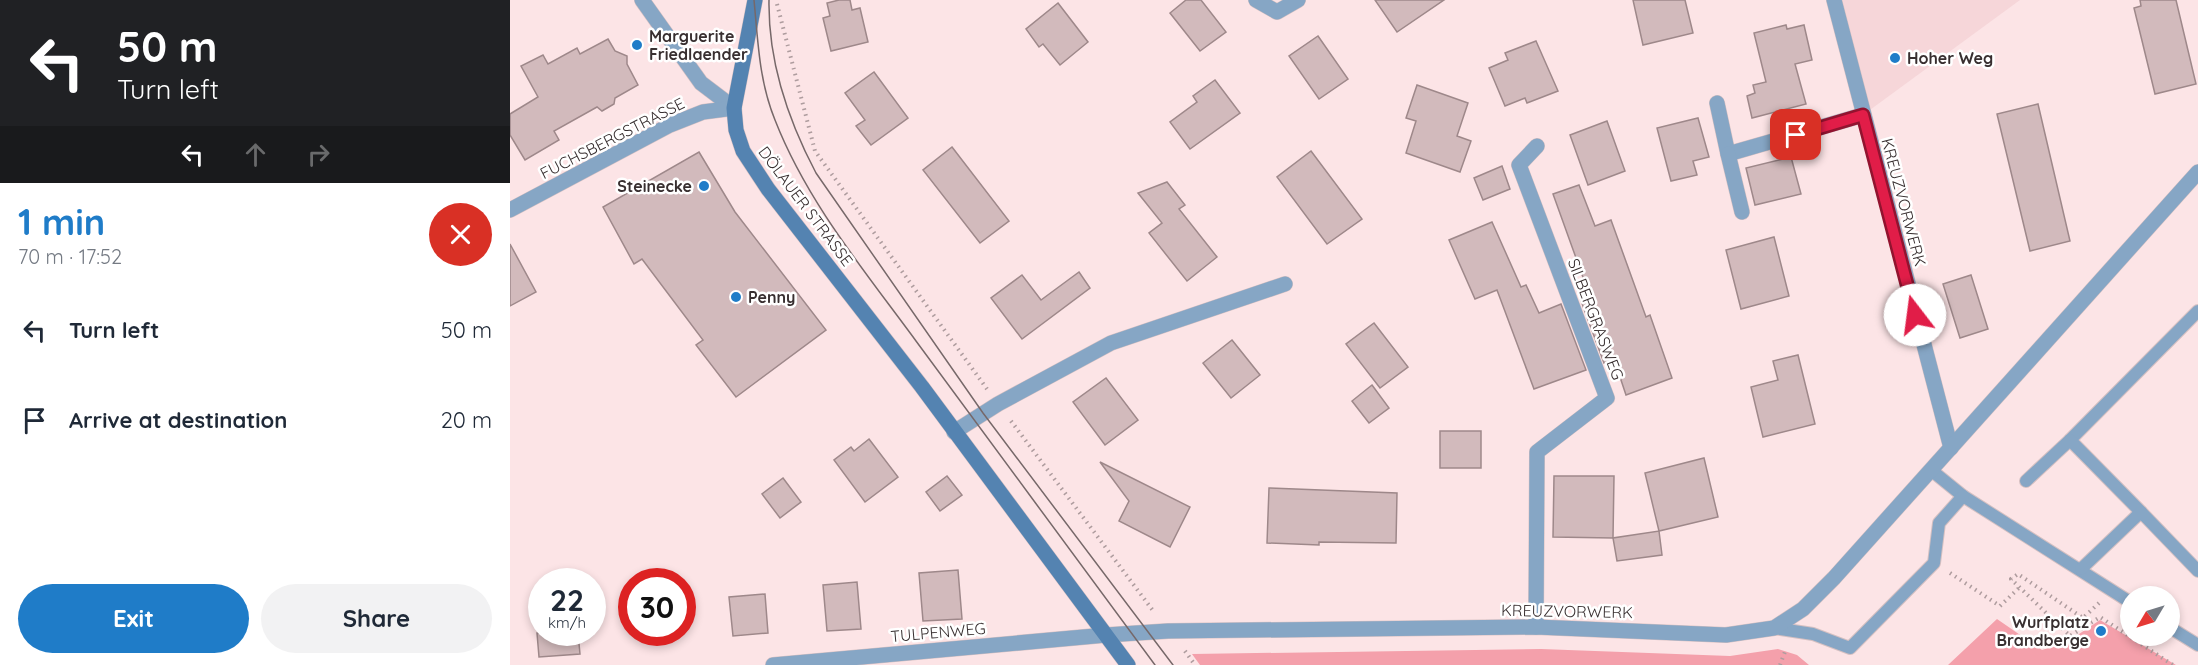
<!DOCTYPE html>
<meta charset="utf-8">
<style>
body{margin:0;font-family:Quicksand,sans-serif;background:#f2f2f3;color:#1f2937;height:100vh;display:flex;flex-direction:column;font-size:22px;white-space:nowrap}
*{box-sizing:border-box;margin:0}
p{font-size:20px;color:#747a83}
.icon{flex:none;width:33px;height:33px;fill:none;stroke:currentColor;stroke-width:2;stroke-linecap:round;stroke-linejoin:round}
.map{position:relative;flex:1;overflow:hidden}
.drawer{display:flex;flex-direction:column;background:#fff;width:510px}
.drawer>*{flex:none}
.guide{background:#202124;color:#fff;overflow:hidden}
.needle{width:39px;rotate:232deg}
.controls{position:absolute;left:1610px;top:586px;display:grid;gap:12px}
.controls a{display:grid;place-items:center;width:60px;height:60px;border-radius:50%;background:#fff;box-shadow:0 3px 9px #0003;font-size:30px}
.speed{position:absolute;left:18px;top:568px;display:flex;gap:12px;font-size:30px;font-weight:700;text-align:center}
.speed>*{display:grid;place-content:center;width:78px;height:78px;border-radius:50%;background:#fff;box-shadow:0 3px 9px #0003;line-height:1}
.speed small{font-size:15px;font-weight:400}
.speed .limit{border:9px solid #d22;background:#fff;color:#111}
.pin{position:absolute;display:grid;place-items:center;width:51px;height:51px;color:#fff;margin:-26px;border-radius:12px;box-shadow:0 3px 9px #0006}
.me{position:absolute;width:66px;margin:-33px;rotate:345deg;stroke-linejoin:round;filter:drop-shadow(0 0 4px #0008)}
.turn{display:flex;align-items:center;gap:21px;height:126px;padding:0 18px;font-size:27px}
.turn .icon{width:78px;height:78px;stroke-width:2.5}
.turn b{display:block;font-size:42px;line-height:51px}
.lanes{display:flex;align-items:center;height:57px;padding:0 18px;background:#0003;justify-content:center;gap:30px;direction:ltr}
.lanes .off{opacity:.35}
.round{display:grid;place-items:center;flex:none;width:63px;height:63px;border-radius:32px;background:#f2f2f3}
.overview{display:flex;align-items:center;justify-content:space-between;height:102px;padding:0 18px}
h1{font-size:36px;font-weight:700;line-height:45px;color:#1f7cc8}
.action{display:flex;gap:12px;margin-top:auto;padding:12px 18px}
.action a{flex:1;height:69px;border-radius:36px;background:#1f7cc8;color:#fff;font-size:24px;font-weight:700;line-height:69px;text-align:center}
.action a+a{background:#f2f2f3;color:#1f2937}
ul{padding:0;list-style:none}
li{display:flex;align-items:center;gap:18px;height:90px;padding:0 18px}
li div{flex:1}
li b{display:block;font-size:22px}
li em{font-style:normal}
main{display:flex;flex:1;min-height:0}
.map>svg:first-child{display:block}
.built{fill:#f6d6d9}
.green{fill:#f4a0ab}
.building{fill:#d2babc;stroke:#9e888a;stroke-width:1.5}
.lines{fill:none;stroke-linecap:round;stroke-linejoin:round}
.service-casing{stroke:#d5c0c2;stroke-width:14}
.minor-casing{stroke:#d5c0c2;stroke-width:16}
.tertiary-casing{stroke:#d5c0c2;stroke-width:16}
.secondary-casing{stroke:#d5c0c2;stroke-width:16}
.path{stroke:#ae9c9e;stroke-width:4;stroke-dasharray:1.5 4.5;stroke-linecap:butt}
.service{stroke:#86a6c5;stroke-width:12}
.minor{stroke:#86a6c5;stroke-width:15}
.tertiary{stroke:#86a6c5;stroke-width:15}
.secondary{stroke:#5483b1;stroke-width:15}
.tram{stroke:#766869;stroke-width:1.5}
.route-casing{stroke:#92132f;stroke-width:15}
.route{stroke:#e11d48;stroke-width:10}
.poi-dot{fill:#1f7cc8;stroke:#fff;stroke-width:2}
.labels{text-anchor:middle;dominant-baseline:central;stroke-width:5;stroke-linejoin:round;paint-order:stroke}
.poi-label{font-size:16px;font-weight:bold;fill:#382f30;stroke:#fff;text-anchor:start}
.street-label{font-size:16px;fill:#382f30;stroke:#fff}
</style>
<main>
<section class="drawer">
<div class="guide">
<div class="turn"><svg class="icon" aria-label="left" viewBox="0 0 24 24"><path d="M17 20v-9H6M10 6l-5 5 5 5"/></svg><div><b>50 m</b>Turn left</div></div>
<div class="lanes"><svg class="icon" aria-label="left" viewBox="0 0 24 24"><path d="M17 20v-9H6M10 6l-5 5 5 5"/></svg><svg class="icon off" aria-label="ahead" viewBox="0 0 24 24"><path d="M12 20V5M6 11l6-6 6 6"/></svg><svg class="icon off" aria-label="right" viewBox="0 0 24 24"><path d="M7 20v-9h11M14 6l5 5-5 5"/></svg></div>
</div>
<div class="overview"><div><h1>1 min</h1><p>70 m · 17:52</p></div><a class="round" style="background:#d93025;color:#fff"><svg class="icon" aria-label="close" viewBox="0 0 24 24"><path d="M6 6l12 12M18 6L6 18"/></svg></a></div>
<ul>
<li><svg class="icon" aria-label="left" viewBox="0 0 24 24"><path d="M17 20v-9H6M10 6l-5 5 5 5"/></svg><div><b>Turn left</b></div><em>50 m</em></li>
<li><svg class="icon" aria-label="arrive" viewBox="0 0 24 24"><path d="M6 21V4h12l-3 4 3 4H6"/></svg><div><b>Arrive at destination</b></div><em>20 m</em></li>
</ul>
<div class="action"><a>Exit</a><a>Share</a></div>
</section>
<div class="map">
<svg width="1688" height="665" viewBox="0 0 1688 665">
<rect width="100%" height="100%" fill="#fce4e6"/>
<path class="built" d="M1324 0H1510L1353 115Z"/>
<g class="green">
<path d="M1487 619 1532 650 1557 642 1590 620 1666 665H1438Z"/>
<path d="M1031 649 1220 656 1268 649 1287 655 1299 665H690L682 654Z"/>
</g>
<g class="building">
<path d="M329 0H340L342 10 350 8 358 42 321 51 313 18 320 16 317 3Z"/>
<path d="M676 0H691L716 32 690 51 660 13Z"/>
<path d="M865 0H934L887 32Z"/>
<path d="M1123 0H1175L1183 33 1133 45Z"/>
<path d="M1630 0H1666L1686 84 1645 94 1624 8 1631 6Z"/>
<path d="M548 3 578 42 550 65 533 44 529 47 516 29Z"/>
<path d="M1276 25 1277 29 1294 25 1302 60 1285 64 1296 104 1242 118 1237 96 1245 93 1243 85 1256 82 1244 33Z"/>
<path d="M808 36 838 79 809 99 779 56Z"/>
<path d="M98 39 105 51 117 56V64L128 85 105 98 104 104 92 111 87 107 44 131 49 140 15 160 0 135V114L28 97 11 66 33 55 38 64 67 48 70 54Z"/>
<path d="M1026 41 1048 91 1017 103 1015 98 995 106 979 68 998 60 995 53Z"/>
<path d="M364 72 398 118 361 145 346 126 355 120 335 93Z"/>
<path d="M705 80 730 113 680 149 660 122 687 102 683 96Z"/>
<path d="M907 85 958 103 947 136 961 141 950 172 896 153 906 121 896 118Z"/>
<path d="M1528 104 1560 241 1520 251 1487 114Z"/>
<path d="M1188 118 1199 157 1183 161 1187 175 1161 181 1147 128Z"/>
<path d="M1097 121 1115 171 1078 185 1060 135Z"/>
<path d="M442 147 499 221 470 243 413 170Z"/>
<path d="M801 151 852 219 817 244 767 177Z"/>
<path d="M189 152 225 212 316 330 226 397 186 345 193 340 132 259 124 264 93 207Z"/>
<path d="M1281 157 1291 194 1245 205 1236 168Z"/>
<path d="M992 166 1000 189 973 200 964 178Z"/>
<path d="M657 182 675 205 669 209 707 257 677 281 639 233 652 223 628 193Z"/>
<path d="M1069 185 1085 226 1101 220 1136 317 1140 315 1162 378 1116 395 1104 359 1094 363 1070 298 1079 294 1043 194Z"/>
<path d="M982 222 1011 287 1016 285 1029 313 1051 304 1076 370 1024 389 987 290 965 299 939 240Z"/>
<path d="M1264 237 1279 296 1231 309 1216 250Z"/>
<path d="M0 244 26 292 0 306Z"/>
<path d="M569 272 580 288 512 339 481 298 512 275 531 300Z"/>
<path d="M1461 275 1478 329 1450 338 1433 284Z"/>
<path d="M864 323 898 367 870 388 836 344Z"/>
<path d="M722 340 750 375 721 398 693 363Z"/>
<path d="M1288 355 1305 424 1253 437 1241 387 1268 380 1263 361Z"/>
<path d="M596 378 628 420 595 445 563 402Z"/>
<path d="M862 385 879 408 859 423 842 401Z"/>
<rect x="930" y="431" width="41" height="37"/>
<path d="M359 439 388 477 355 502 324 460 341 447 344 451Z"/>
<path d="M1194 458 1208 517 1149 531 1135 473Z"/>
<path d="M590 462 680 507 660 547 609 521 619 501Z"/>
<path d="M437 476 452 495 430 511 416 492Z"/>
<path d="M1044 476H1104L1103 538 1043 537Z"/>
<path d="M273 478 291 502 270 518 252 494Z"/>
<path d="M759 488 887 493 886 543 809 542V545L757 543Z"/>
<path d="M1149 531 1152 555 1107 561 1103 538Z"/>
<path d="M448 570 452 619 413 621 409 573Z"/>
<path d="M347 582 351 629 317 631 313 585Z"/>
<path d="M255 594 258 633 223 636 219 597Z"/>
<path d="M27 633H68L70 654 29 657Z"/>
</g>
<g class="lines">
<defs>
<g id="service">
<path d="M1560 440 1688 311"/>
<path d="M1421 470 1453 496 1620 602"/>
<path d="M1516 481 1560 440 1631 512"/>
<path d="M1571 569 1631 512 1688 571"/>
<path d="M1659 627 1688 645"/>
<path d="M1264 628 1303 634 1340 648 1424 563 1429 523 1453 496"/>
</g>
<g id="minor">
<path d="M132 0 191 83 224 108"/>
<path d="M746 0 767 12 788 0"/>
<path d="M1324 0 1441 448"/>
<path d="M1207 103 1218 154 1353 115"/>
<path d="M1218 154 1232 212"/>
<path d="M0 210 160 125 193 112 224 108"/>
<path d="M444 432 488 404 601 343 775 284"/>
<path d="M1026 627 1027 452 1097 398 1009 165 1027 146"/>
<path d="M263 665 596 635"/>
</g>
<path id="tertiary" d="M596 635 658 631 1026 627 1216 635 1264 628 1293 609 1324 578 1688 172"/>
<path id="secondary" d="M245 0 224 108 226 130 233 151 258 189 412 387 618 665"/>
</defs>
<use href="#service" class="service-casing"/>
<use href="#minor" class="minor-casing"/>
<use href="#tertiary" class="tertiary-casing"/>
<use href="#secondary" class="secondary-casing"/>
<g class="path">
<path d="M267 4 305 151 477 389"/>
<path d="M501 421 644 612"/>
<path d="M1440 573 1490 606 1510 587"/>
<path d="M1589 603 1573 618 1508 574 1501 579 1560 636 1590 617 1663 665"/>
<path d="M675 651 685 665"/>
<path d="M1270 665 1276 649"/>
</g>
<use href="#service" class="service"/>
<use href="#minor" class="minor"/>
<use href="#tertiary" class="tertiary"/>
<use href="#secondary" class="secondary"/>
<g class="tram">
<path d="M244 0C248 41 249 81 265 120 297 202 354 270 406 341 485 449 566 557 645 665"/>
<path d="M259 0C258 60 278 120 306 173L473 413 663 665"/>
</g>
</g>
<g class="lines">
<defs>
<path id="route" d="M1286 135 1353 115 1405 315"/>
</defs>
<use href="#route" class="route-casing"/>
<use href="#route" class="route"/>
</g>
<g class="poi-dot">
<circle cx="127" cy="45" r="6"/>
<circle cx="1385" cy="58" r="6"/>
<circle cx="194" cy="186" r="6"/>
<circle cx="226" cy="297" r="6"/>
<circle cx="1591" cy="631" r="6"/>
</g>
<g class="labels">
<g class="poi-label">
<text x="139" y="36">Marguerite<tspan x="139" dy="18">Friedlaender</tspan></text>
<text x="1397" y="58">Hoher Weg</text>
<text x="182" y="186" text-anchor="end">Steinecke</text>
<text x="238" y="297">Penny</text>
<text x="1579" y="622" text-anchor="end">Wurfplatz<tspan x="1579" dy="18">Brandberge</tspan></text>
</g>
<g class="street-label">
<text transform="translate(102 138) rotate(-27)">FUCHSBERGSTRASSE</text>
<text transform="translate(1394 202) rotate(75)">KREUZVORWERK</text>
<text transform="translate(296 206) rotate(53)">DÖLAUER STRASSE</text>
<text transform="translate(1086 319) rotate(69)">SILBERGRASWEG</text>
<text transform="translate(1057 611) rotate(1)">KREUZVORWERK</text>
<text transform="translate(428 632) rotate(-5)">TULPENWEG</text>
</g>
</g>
</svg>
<div class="controls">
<a><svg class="needle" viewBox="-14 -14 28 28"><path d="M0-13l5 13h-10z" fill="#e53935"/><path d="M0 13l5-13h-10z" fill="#747a83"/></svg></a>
</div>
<div class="speed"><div>22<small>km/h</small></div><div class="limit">30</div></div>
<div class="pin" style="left:1286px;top:135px;background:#d93025"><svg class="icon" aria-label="arrive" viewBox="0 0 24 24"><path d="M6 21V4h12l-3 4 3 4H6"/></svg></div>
<svg class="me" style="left:1405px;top:315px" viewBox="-20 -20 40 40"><circle r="19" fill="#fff"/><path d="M0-13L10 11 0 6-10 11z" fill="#e11d48"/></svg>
</div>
</main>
